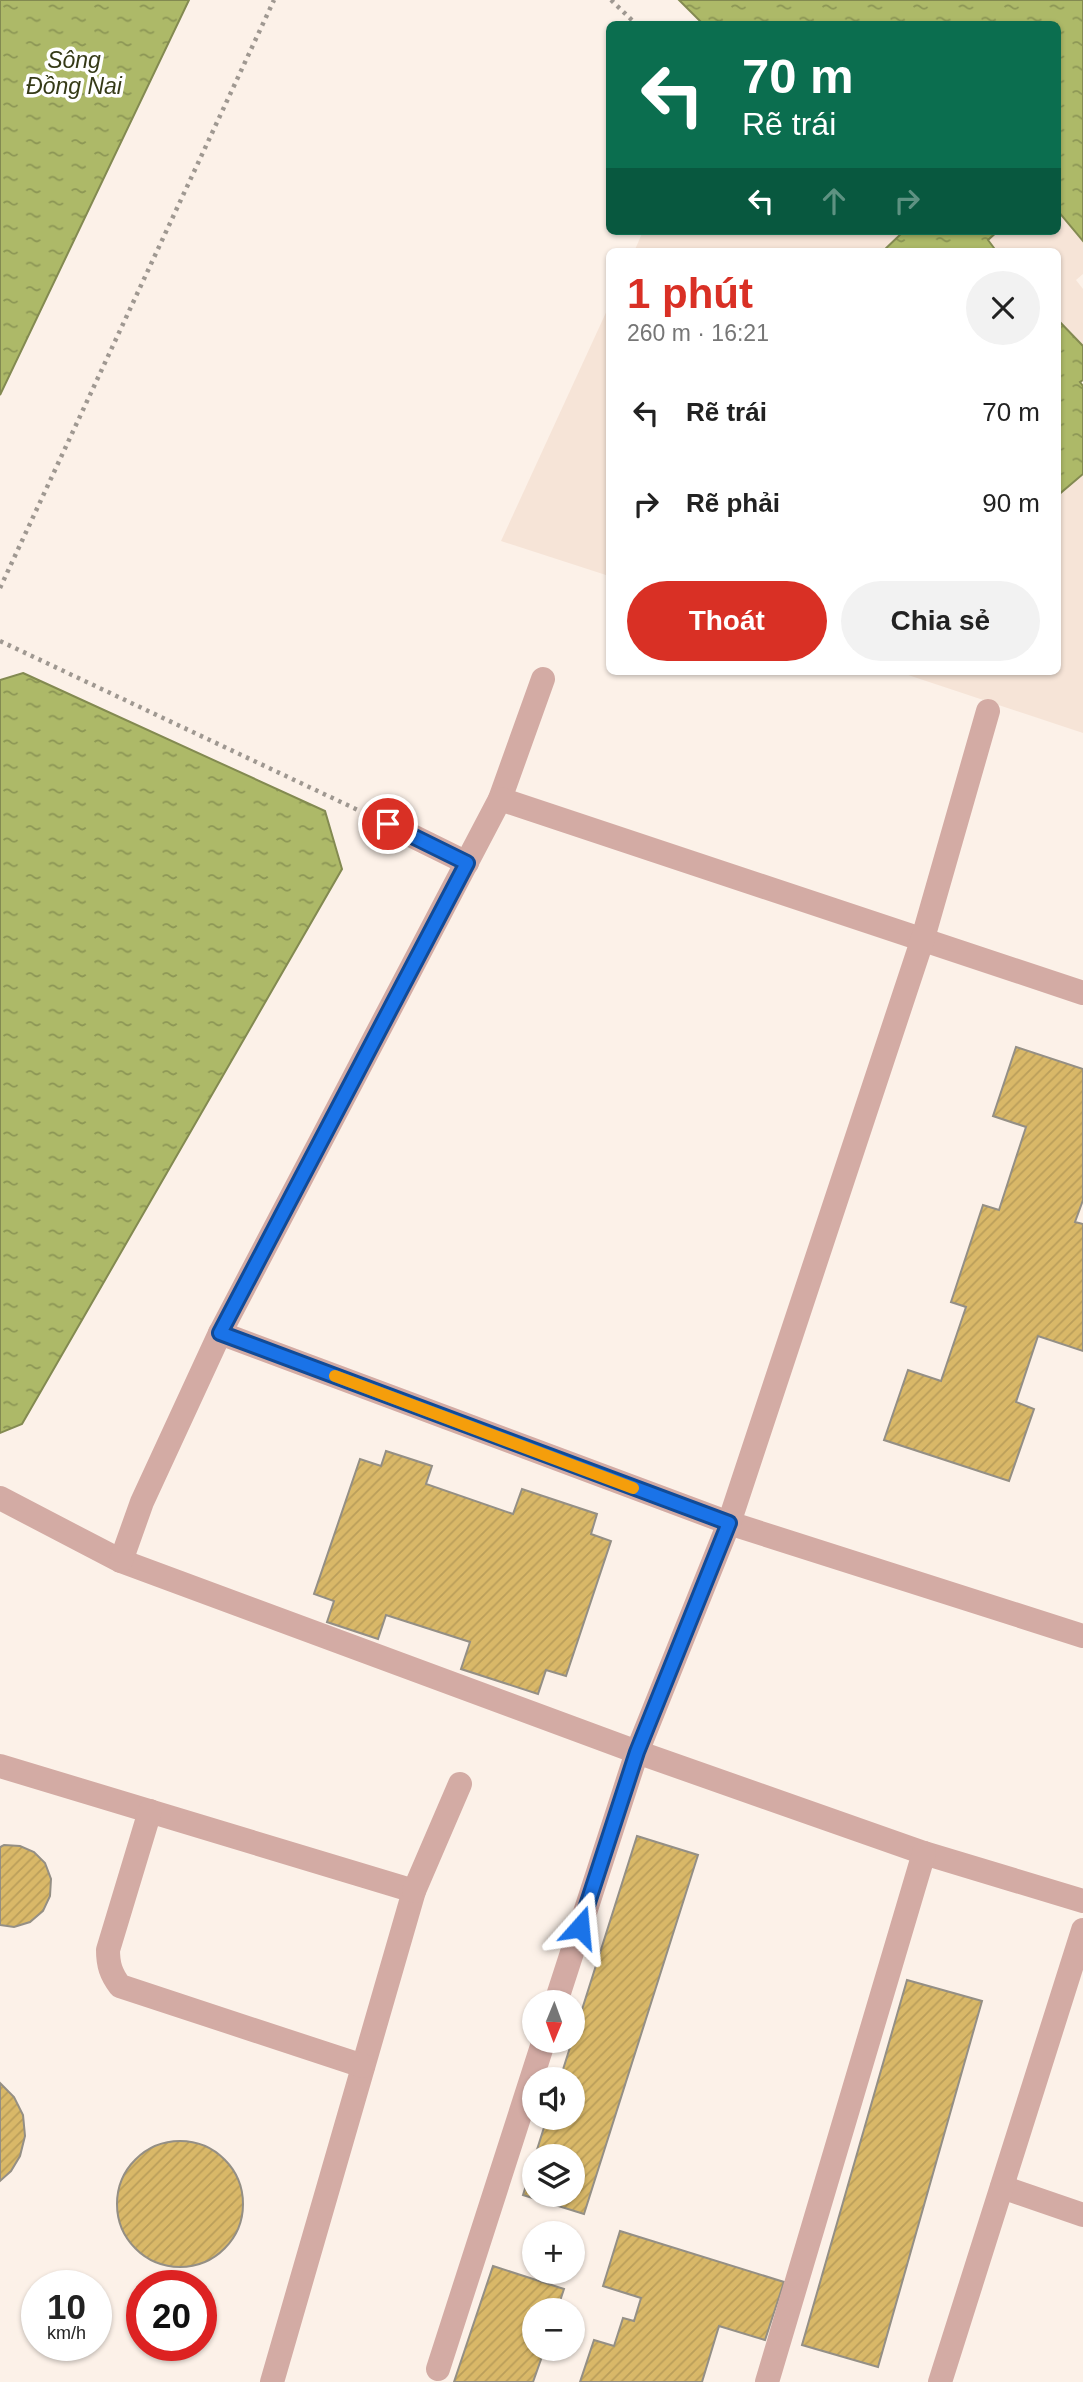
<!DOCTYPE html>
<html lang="vi">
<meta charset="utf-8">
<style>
body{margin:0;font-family:Helvetica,sans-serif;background:#f2f2f2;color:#222;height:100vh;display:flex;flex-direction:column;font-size:26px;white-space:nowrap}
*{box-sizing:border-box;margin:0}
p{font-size:23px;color:#767676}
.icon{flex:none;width:38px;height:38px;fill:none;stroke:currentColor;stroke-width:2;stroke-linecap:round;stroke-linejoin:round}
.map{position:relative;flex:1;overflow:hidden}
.panel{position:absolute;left:606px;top:248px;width:455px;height:427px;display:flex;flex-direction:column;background:#fff;border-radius:10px;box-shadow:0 2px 5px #0004}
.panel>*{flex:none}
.guide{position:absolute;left:606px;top:21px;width:455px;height:214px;border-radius:10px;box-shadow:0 2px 5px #0004;background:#0b6e4f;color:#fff;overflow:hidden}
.needle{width:46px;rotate:181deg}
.fabs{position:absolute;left:522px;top:1990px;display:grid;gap:14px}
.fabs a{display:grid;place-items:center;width:63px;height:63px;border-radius:50%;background:#fff;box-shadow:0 2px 5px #0004;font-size:35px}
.speed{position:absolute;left:21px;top:2270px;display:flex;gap:14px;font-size:35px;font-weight:700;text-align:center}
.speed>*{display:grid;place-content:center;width:91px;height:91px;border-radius:50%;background:#fff;box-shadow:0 2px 5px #0004;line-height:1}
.speed small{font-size:18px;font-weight:400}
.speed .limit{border:10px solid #d22;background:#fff;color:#111}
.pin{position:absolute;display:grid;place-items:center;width:60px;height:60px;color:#fff;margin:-30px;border:4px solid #fff;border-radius:50%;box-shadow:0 2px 7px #0007}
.me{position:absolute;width:77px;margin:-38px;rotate:18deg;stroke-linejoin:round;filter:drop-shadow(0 0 5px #0008)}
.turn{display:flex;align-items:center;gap:24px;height:147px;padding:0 21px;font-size:32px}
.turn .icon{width:91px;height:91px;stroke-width:2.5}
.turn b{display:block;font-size:49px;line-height:60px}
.lanes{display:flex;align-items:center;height:66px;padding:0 21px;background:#0003;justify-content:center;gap:35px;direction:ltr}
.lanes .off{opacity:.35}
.round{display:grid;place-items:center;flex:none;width:74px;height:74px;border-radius:37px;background:#f2f2f2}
.headline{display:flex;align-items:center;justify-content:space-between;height:119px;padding:0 21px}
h1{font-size:42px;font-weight:700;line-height:52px;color:#d93025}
.cta{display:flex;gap:14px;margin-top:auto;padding:14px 21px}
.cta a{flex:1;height:80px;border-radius:42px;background:#d93025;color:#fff;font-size:28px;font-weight:700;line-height:80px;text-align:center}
.cta a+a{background:#f2f2f2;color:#222}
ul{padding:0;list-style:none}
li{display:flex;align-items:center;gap:21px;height:91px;padding:0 21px}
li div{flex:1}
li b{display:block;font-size:26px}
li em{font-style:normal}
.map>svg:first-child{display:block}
.built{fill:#f6e4d7}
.water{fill:url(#water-ripples);stroke:#838a51;stroke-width:2}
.building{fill:url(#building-hatch);stroke:#948f85;stroke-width:2}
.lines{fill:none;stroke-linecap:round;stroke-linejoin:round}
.path{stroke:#9f9891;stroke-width:4.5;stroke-dasharray:3.5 5;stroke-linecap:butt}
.service{stroke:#d3aba4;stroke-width:24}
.route-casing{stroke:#114b97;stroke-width:18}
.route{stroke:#1a73e8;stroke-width:12}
.slow{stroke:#f59e0b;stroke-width:12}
.labels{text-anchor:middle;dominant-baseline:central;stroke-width:7;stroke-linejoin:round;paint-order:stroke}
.water-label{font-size:23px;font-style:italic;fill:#353a17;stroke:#fff}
</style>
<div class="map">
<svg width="1083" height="2382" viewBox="0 0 1083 2382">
<defs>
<pattern id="water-ripples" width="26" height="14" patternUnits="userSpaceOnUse" patternTransform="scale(1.75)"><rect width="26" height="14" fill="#adb968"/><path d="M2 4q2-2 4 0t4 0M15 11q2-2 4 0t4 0" fill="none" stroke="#8c9655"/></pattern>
<pattern id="building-hatch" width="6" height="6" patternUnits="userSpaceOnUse" patternTransform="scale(1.75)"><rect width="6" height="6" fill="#d9b868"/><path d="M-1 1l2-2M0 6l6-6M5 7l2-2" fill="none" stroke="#ba9e5a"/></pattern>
</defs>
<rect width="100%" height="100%" fill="#fcf1e8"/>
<g class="built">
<path d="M1057 210 1083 241V274L1076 280 1083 289V346L1057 319V252H989L994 248 987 240 998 231H1057Z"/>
<path d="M643 231H904L882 252H634Z"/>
<path d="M609 306V576L501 541Z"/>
<path d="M1083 474V733L899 672H1057V496Z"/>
</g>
<g class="water">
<path d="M0 0H189L0 395Z"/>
<path d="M679 0H1083V241L1057 210V24H703Z"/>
<path d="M904 231H998L988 240 994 248 989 252H882Z"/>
<path d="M1057 319 1083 346V380L1080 382 1083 386V474L1057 496Z"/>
<path d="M23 673 325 811 342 869 22 1424 0 1433V680Z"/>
</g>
<g class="building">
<path d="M1016 1047 1083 1069V1200L1075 1222 1083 1224V1351L1038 1336 1016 1402 1034 1409 1009 1481 884 1440 908 1370 941 1381 966 1307 951 1302 983 1205 999 1210 1026 1127 993 1116Z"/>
<path d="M386 1451 432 1466 426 1484 513 1514 522 1489 597 1514 591 1534 611 1541 566 1676 546 1670 538 1694 461 1669 470 1642 386 1615 378 1639 327 1622 334 1601 314 1594 360 1459 381 1466Z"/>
<path d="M637 1836 698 1855 584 2214 523 2195 534 2160V2194H572V2156H535L547 2118H572V2079H560Z"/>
<path d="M4 1845 20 1846 34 1852 45 1863 51 1879 50 1896 43 1911 30 1922 14 1927 0 1925V1847Z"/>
<path d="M907 1980 982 2001 878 2367 802 2345Z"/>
<path d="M0 2083 14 2097 23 2115 25 2136 20 2156 11 2171 0 2181Z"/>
<circle cx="180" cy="2204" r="63"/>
<path d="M620 2231 784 2282 765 2340 719 2326 702 2382H580L594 2340 614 2346 623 2318 634 2321 641 2298 603 2286Z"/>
<path d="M493 2266 564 2289 557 2310H534V2348H545L533 2382H454Z"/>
</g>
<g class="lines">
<g class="path">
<path d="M611 0 636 24"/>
<path d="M0 588 274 0"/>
<path d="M0 641 360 811"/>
</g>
<g class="service">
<path d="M500 799 543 679"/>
<path d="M388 824 467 863"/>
<path d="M220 1333 729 1523 1083 1636"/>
<path d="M0 1498 121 1561 637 1752 924 1853 1083 1901"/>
<path d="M121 1561 142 1502 220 1333 500 799 1083 993"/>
<path d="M0 1766 414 1891 272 2382"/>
<path d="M150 1811 108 1950C108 1965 111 1974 120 1986L363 2066"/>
<path d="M414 1891 460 1784"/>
<path d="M556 2002 637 1752 729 1523 923 938 988 711"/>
<path d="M1002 2187 1083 2215"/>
<path d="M438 2369 544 2040"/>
<path d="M767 2382 924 1853"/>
<path d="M940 2382 1083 1930"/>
</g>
</g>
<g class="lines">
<defs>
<path id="route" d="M388 824 467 863 220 1333 729 1523 637 1752 580 1927"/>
</defs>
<use href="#route" class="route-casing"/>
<use href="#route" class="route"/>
<path class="slow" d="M335 1376 633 1488"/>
</g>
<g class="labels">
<g class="water-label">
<text x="74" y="60">Sông<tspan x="74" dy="26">Đồng Nai</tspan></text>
</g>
</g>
</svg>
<div class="fabs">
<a><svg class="needle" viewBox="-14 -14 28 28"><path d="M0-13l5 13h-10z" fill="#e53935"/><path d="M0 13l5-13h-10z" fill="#767676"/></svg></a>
<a><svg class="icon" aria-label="sound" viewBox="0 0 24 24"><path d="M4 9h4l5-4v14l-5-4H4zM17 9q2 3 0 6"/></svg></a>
<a><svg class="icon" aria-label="layers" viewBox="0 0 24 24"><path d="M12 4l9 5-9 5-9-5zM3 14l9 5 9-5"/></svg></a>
<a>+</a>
<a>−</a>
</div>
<div class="speed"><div>10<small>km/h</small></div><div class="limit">20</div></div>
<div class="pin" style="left:388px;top:824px;background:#d93025"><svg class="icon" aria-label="arrive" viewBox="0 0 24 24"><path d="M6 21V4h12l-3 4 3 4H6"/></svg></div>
<svg class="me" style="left:580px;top:1927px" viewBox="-20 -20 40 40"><path d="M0-17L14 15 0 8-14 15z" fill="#1a73e8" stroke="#fff" stroke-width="4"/></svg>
<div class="guide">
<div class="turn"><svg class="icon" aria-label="left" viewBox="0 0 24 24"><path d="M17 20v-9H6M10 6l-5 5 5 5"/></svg><div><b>70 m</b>Rẽ trái</div></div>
<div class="lanes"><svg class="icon" aria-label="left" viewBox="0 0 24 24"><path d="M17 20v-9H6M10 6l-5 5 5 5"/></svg><svg class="icon off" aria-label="ahead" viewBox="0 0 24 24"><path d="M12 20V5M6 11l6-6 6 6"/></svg><svg class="icon off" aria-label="right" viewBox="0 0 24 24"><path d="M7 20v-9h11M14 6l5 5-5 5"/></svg></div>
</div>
<section class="panel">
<div class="headline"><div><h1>1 phút</h1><p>260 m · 16:21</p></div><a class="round"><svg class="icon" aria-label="close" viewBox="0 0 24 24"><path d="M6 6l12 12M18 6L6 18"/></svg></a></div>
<ul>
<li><svg class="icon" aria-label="left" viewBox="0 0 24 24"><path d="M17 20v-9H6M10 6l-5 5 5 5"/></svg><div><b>Rẽ trái</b></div><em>70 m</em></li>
<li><svg class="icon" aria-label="right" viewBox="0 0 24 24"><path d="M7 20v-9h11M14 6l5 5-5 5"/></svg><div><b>Rẽ phải</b></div><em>90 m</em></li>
</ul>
<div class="cta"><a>Thoát</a><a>Chia sẻ</a></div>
</section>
</div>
